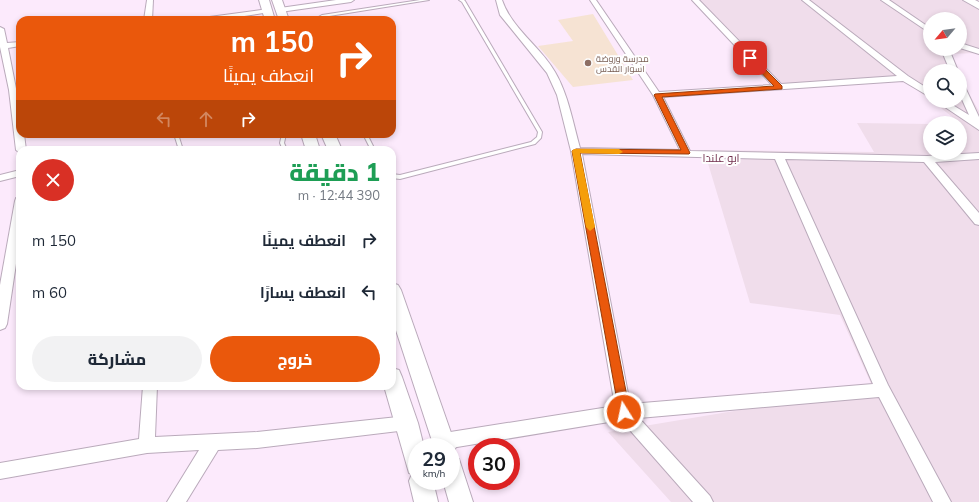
<!DOCTYPE html>
<html lang="ar">
<meta charset="utf-8">
<style>
body{margin:0;font-family:Mulish,Cairo,sans-serif;background:#f2f2f3;color:#1f2937;direction:rtl;height:100vh;display:flex;flex-direction:column;font-size:15px;white-space:nowrap}
*{box-sizing:border-box;margin:0}
p{font-size:13px;color:#747a83}
.icon{flex:none;width:22px;height:22px;fill:none;stroke:currentColor;stroke-width:2;stroke-linecap:round;stroke-linejoin:round}
.map{position:relative;flex:1;overflow:hidden;direction:ltr}
.sheet{position:absolute;left:16px;top:146px;width:380px;height:244px;display:flex;flex-direction:column;background:#fff;border-radius:12px;box-shadow:0 2px 6px #0003;direction:rtl}
.sheet>*{flex:none}
.guide{position:absolute;left:16px;top:16px;width:380px;height:122px;border-radius:12px;box-shadow:0 2px 6px #0003;direction:rtl;background:#ea580c;color:#fff;overflow:hidden}
.needle{width:26px;rotate:241deg}
.controls{position:absolute;left:923px;top:12px;display:grid;gap:8px}
.controls a{display:grid;place-items:center;width:44px;height:44px;border-radius:50%;background:#fff;box-shadow:0 2px 6px #0003;font-size:20px}
.speed{position:absolute;left:408px;top:438px;display:flex;gap:8px;font-size:20px;font-weight:700;text-align:center}
.speed>*{display:grid;place-content:center;width:52px;height:52px;border-radius:50%;background:#fff;box-shadow:0 2px 6px #0003;line-height:1}
.speed small{font-size:10px;font-weight:400}
.speed .limit{border:6px solid #d22;background:#fff;color:#111}
.pin{position:absolute;display:grid;place-items:center;width:34px;height:34px;color:#fff;margin:-17px;border-radius:8px;box-shadow:0 2px 6px #0006}
.me{position:absolute;width:44px;margin:-22px;rotate:350deg;stroke-linejoin:round;filter:drop-shadow(0 0 3px #0008)}
.turn{display:flex;align-items:center;gap:14px;height:84px;padding:0 16px;font-size:18px}
.turn .icon{width:52px;height:52px;stroke-width:2.5}
.turn b{display:block;font-size:28px;line-height:34px}
.lanes{display:flex;align-items:center;height:38px;padding:0 16px;background:#0003;justify-content:center;gap:20px;direction:ltr}
.lanes .off{opacity:.35}
.round{display:grid;place-items:center;flex:none;width:42px;height:42px;border-radius:21px;background:#f2f2f3}
.head{display:flex;align-items:center;justify-content:space-between;height:68px;padding:0 16px}
h1{font-size:24px;font-weight:800;line-height:30px;color:#1e9e55}
.button{display:flex;gap:8px;margin-top:auto;padding:8px 16px}
.button a{flex:1;height:46px;border-radius:24px;background:#ea580c;color:#fff;font-size:16px;font-weight:800;line-height:46px;text-align:center}
.button a+a{background:#f2f2f3;color:#1f2937}
ul{padding:0;list-style:none}
li{display:flex;align-items:center;gap:12px;height:52px;padding:0 16px}
li div{flex:1}
li b{display:block;font-size:15px}
li em{font-style:normal}
.map>svg:first-child{display:block}
.commercial{fill:#f0ddeb;fill-rule:evenodd}
.education{fill:#f6e3d3}
.lines{fill:none;stroke-linecap:round;stroke-linejoin:round}
.lane-casing{stroke:#baaabb;stroke-width:2}
.street-casing{stroke:#baaabb;stroke-width:2}
.secondary-casing{stroke:#baaabb;stroke-width:2}
.lane{fill:#fff;fill-rule:evenodd}
.street{fill:#fff;fill-rule:evenodd}
.secondary{fill:#fff;fill-rule:evenodd}
.route{fill:#ea580c;stroke:#983908}
.slow{fill:#f59e0b}
.education-dot{fill:#8d6e63;stroke:#fefefe;stroke-width:1.5}
.labels{text-anchor:middle;dominant-baseline:central;stroke-width:4;stroke-linejoin:round;paint-order:stroke}
.far-education-label{font-size:9px;fill:#785e54;stroke:#fefefe;text-anchor:start}
.neighbourhood-label{font-size:11px;fill:#712f4d;stroke:#fefefe}
</style>
<div class="map">
<svg width="979" height="502" viewBox="0 0 979 502">
<rect width="100%" height="100%" fill="#fceafc"/>
<g class="commercial">
<path d="M694 0H965L979 8V53L945 54 956 71H930V100L903 78 779 87ZM930 19H960V49H930Z"/>
<path d="M960 78 979 111V502H671L608 432 873 388 840 315 750 303 704 150 874 152 857 123 930 124V153H960V123L932 101H960Z"/>
</g>
<path class="education" d="M593 14 633 80 573 87 538 46 573 41 558 20Z"/>
<g class="lines">
<defs>
<g id="lane">
<path d="M420 0H429L323 17 318 20H313L322 15Z"/>
<path d="M459 0H464L465 1 542 132 541 138 535 144 400 179 392 178V174L400 175 531 142 537 137 538 132 462 2Z"/>
<path d="M174 134H178L183 150H179Z"/>
<path d="M282 134H286L284 143 287 150H283L280 143Z"/>
<path d="M363 134H367L375 150H371Z"/>
</g>
<g id="street">
<path d="M147 0H153L152 20H144Z"/>
<path d="M336 0H354L351 2 280 12 276 10 280 8Z"/>
<path d="M496 0H502C512 29 540 46 555 72 568 94 573 123 580 148L680 150 653 95 590 0H596L659 92 772 85 692 0H699L781 84 897 76 802 0H809L908 76 930 90V97L903 81 663 97 690 151 927 156 979 153V159L935 162 979 213V225L975 224 924 162 785 159 888 385 951 502H933L879 397 639 418 710 496 713 502H693L621 420 451 448 438 446 436 441 438 436 444 433 615 406 571 151 557 95 547 73 500 15ZM582 154 775 159 873 384 630 404Z"/>
<path d="M881 0H889L930 28V33Z"/>
<path d="M268 9 270 10V12L218 20H198L202 18Z"/>
<path d="M0 27 4 29 7 43 20 42V46L8 48 20 109V134H24L26 150H20V153L16 150 9 90 0 47Z"/>
<path d="M960 43 979 49V54L960 48Z"/>
<path d="M941 49H949L958 71H950Z"/>
<path d="M960 82 964 85 979 117V130L936 101H946L969 115 960 95Z"/>
<path d="M20 170V176L0 181V175Z"/>
<path d="M20 197V237L7 324 5 328 0 330V285L15 201 16 198Z"/>
<path d="M143 386H157L155 437 257 432 407 416 412 418 415 423 412 428 407 430 257 448 218 450 186 502H167L199 450 147 453 0 479V463L139 439Z"/>
</g>
<g id="secondary">
<path d="M259 0H269L275 20H265Z"/>
<path d="M272 0H282L289 20H279Z"/>
<path d="M963 0H975L979 2V9Z"/>
<path d="M301 134H315L320 150H306Z"/>
<path d="M321 134H335L342 150H328Z"/>
<path d="M392 283 398 285 401 290 456 447 451 456 459 459 473 502H449L443 481H451V447H434L392 318Z"/>
<path d="M392 368 399 370 402 377 418 423 424 447H417V481H433L438 502H414L409 481 412 474 409 473 384 386H392Z"/>
</g>
</defs>
<use href="#lane" class="lane-casing"/>
<use href="#street" class="street-casing"/>
<use href="#secondary" class="secondary-casing"/>
<use href="#lane" class="lane"/>
<use href="#street" class="street"/>
<use href="#secondary" class="secondary"/>
</g>
<path class="route" d="M748 56H752L782 86V89L662 97 690 153 689 154 580 153 630 412 629 415 624 417 620 415 619 412 572 151 576 149 681 150 654 95 655 94 774 86 748 59Z"/>
<path class="slow" d="M574 149H619L623 152 619 154 580 153 595 227 590 231 586 227 572 151Z"/>
<circle class="education-dot" cx="588" cy="63" r="4"/>
<g class="labels">
<g class="far-education-label">
<text x="596" y="58">مدرسة وروضة<tspan x="596" dy="10">اسوار القدس</tspan></text>
</g>
<g class="neighbourhood-label">
<text x="721" y="158">ابو علندا</text>
</g>
</g>
</svg>
<div class="controls">
<a><svg class="needle" viewBox="-14 -14 28 28"><path d="M0-13l5 13h-10z" fill="#e53935"/><path d="M0 13l5-13h-10z" fill="#747a83"/></svg></a>
<a><svg class="icon" aria-label="search" viewBox="0 0 24 24"><circle cx="10" cy="10" r="6"/><path d="M15 15l6 6"/></svg></a>
<a><svg class="icon" aria-label="layers" viewBox="0 0 24 24"><path d="M12 4l9 5-9 5-9-5zM3 14l9 5 9-5"/></svg></a>
</div>
<div class="speed"><div>29<small>km/h</small></div><div class="limit">30</div></div>
<div class="pin" style="left:750px;top:58px;background:#d93025"><svg class="icon" aria-label="arrive" viewBox="0 0 24 24"><path d="M6 21V4h12l-3 4 3 4H6"/></svg></div>
<svg class="me" style="left:624px;top:412px" viewBox="-20 -20 40 40"><circle r="17" fill="#ea580c" stroke="#fff" stroke-width="3"/><path d="M0-11L8 9 0 5-8 9z" fill="#fff"/></svg>
<div class="guide">
<div class="turn"><svg class="icon" aria-label="right" viewBox="0 0 24 24"><path d="M7 20v-9h11M14 6l5 5-5 5"/></svg><div><b>150 m</b>انعطف يمينًا</div></div>
<div class="lanes"><svg class="icon off" aria-label="left" viewBox="0 0 24 24"><path d="M17 20v-9H6M10 6l-5 5 5 5"/></svg><svg class="icon off" aria-label="ahead" viewBox="0 0 24 24"><path d="M12 20V5M6 11l6-6 6 6"/></svg><svg class="icon" aria-label="right" viewBox="0 0 24 24"><path d="M7 20v-9h11M14 6l5 5-5 5"/></svg></div>
</div>
<section class="sheet">
<div class="head"><div><h1>1 دقيقة</h1><p>390 m · 12:44</p></div><a class="round" style="background:#d93025;color:#fff"><svg class="icon" aria-label="close" viewBox="0 0 24 24"><path d="M6 6l12 12M18 6L6 18"/></svg></a></div>
<ul>
<li><svg class="icon" aria-label="right" viewBox="0 0 24 24"><path d="M7 20v-9h11M14 6l5 5-5 5"/></svg><div><b>انعطف يمينًا</b></div><em>150 m</em></li>
<li><svg class="icon" aria-label="left" viewBox="0 0 24 24"><path d="M17 20v-9H6M10 6l-5 5 5 5"/></svg><div><b>انعطف يسارًا</b></div><em>60 m</em></li>
</ul>
<div class="button"><a>خروج</a><a>مشاركة</a></div>
</section>
</div>
